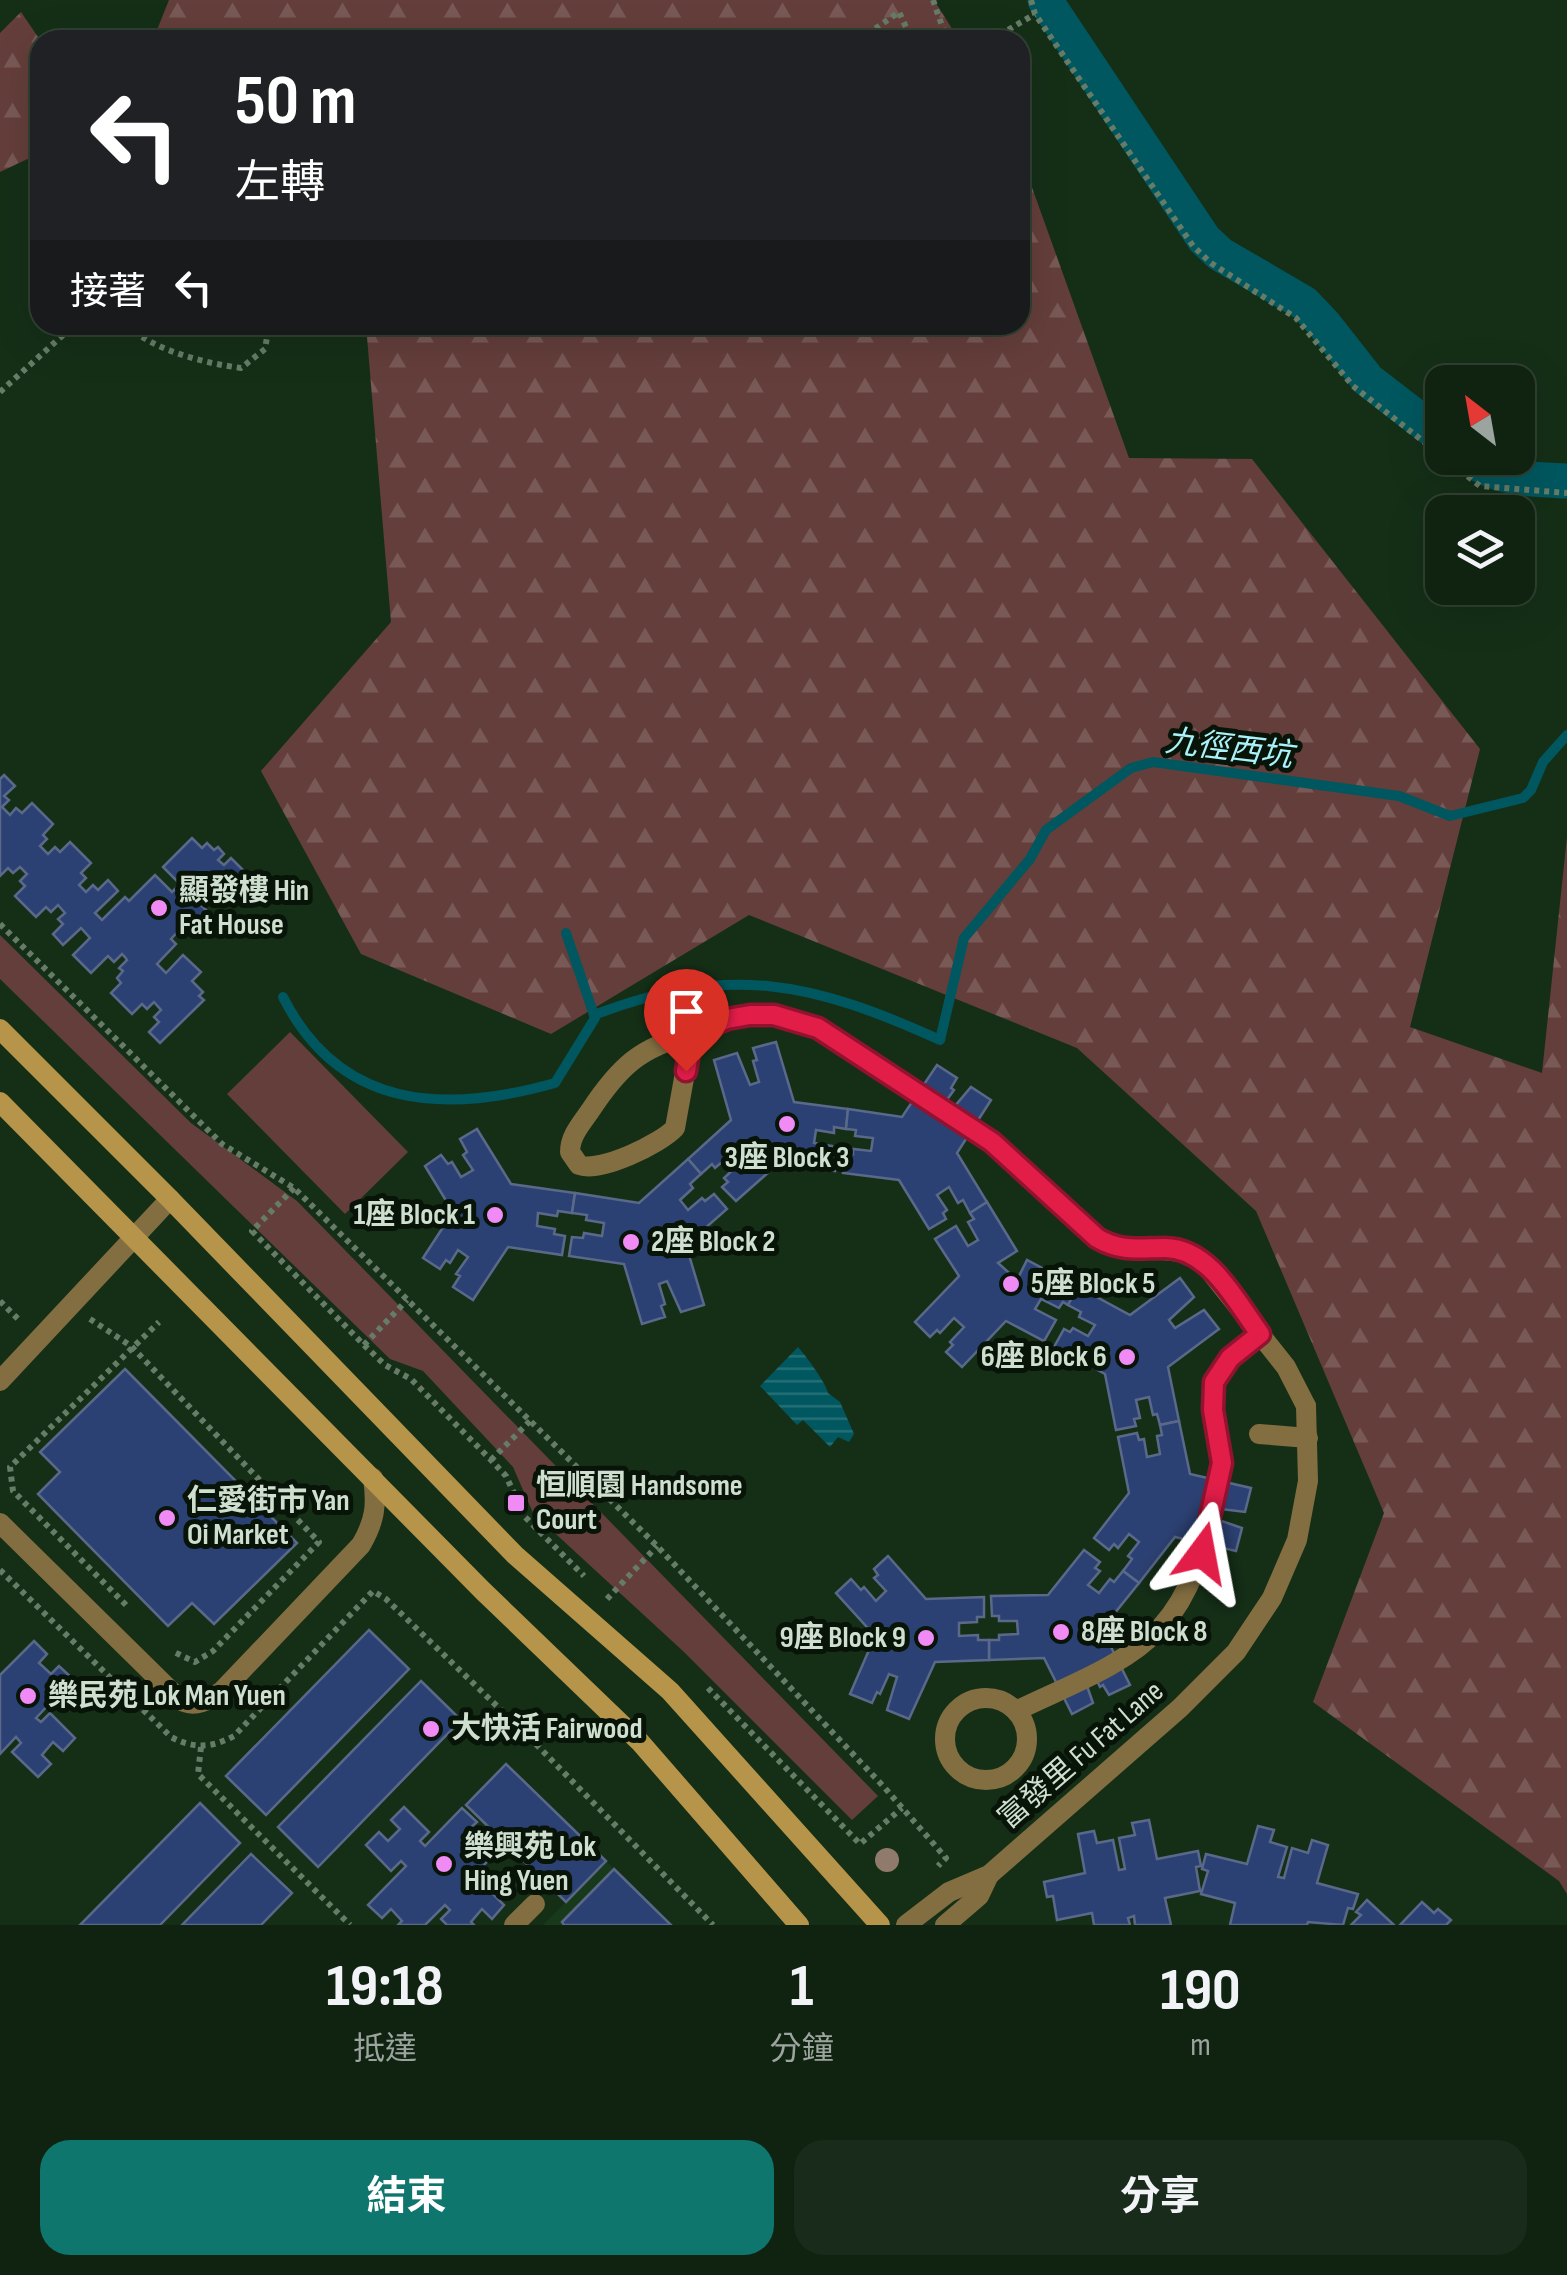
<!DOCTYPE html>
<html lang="zh-TW">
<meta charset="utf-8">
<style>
body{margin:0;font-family:"Sofia Sans Condensed","Noto Sans TC",sans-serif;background:#192b1a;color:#f1f3f6;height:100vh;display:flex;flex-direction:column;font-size:38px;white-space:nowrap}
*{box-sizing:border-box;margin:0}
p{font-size:32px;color:#9ca49f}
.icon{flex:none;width:55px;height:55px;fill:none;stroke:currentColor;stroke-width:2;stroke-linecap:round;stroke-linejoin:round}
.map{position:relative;height:1925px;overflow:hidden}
.sheet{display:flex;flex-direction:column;background:#102311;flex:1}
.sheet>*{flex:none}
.top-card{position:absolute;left:30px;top:30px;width:1000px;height:305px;border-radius:30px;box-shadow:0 10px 40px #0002,0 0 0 2px #304031;background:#202124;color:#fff;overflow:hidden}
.needle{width:65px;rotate:329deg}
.fabs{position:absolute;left:1425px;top:365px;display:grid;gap:20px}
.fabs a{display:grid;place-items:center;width:110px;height:110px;border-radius:20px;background:#102311;box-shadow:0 10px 40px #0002,0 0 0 2px #304031;font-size:50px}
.pin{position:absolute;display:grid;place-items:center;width:85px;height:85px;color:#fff;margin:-102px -42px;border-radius:50% 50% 50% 0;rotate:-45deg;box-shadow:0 0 10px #0007}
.pin .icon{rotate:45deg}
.me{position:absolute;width:110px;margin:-55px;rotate:13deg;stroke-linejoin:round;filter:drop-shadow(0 0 8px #0008)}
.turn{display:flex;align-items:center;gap:35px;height:210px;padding:0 40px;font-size:45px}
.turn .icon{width:130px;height:130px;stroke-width:2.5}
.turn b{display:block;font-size:70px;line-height:85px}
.then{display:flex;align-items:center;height:95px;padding:0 40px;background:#0003;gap:20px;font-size:38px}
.eta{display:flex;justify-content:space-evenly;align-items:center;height:170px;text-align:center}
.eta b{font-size:60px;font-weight:700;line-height:70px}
.primary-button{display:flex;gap:20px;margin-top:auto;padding:20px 40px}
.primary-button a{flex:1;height:115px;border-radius:30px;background:#0f766e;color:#fff;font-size:40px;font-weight:700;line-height:115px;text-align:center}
.primary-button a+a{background:#192b1a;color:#f1f3f6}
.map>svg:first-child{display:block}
.built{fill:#19391b}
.forest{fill:url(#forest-firs)}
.green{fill:#643e3b}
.water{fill:url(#water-rules)}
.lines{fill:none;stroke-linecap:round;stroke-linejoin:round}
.stream{stroke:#00575f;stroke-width:10}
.canal{stroke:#00575f;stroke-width:35}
.building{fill:#2c4173;stroke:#5a698a;stroke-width:2.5}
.path{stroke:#667c67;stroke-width:6;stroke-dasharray:5 5;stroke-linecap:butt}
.service{stroke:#836e41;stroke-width:20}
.minor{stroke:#836e41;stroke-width:20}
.secondary{stroke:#b6944a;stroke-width:20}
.tree{fill:#907a6c}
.route-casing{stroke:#92132f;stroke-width:25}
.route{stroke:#e11d48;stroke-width:18}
.poi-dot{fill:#f08bf6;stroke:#091409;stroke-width:4}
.labels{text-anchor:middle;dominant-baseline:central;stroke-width:10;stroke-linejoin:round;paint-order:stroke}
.poi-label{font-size:30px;font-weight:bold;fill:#cfdfcf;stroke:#091409;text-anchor:start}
.street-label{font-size:30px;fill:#cfdfcf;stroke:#091409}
.water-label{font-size:32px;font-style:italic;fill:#aaf2fa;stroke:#091409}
</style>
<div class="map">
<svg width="1567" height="1925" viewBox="0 0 1567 1925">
<defs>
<pattern id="forest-firs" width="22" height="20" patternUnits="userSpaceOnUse" patternTransform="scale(2.5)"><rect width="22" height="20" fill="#643e3b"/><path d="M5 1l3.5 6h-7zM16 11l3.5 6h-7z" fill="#795956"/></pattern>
<pattern id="water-rules" width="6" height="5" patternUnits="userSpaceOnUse" patternTransform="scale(2.5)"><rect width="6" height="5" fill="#00575f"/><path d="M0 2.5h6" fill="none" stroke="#246f75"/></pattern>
</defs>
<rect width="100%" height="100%" fill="#152f17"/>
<path class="built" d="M606 1861 671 1925H543Z"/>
<g class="forest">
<path d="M169 0H934L959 40H153Z"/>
<path d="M21 12 40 40V153L0 172V33Z"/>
<path d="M1020 154 1129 458 1252 459 1480 749 1410 1027 1542 1073 1567 837V1894L1559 1881 1313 1702 1384 1513 1256 1211 1077 1048 749 915 551 1034 361 954 261 771 391 622 366 325H1020Z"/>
</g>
<g class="green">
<path d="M0 935 191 1123 297 1201 878 1796 852 1820 684 1652 533 1513 513 1467 423 1371 390 1359 0 979Z"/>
<path d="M290 1032 408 1152 345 1214 227 1094Z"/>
</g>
<path class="water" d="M798 1347C806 1356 826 1383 828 1393L840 1402 854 1434 849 1442 838 1437 830 1447 803 1420 797 1425 760 1386Z"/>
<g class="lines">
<g class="stream">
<path d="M283 997C340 1110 445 1114 555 1083L595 1018 566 933"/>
<path d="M594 1015C729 963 812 982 940 1040L964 938 1030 859 1046 830 1131 768 1153 762 1399 796 1450 816 1523 798 1531 790 1543 762 1567 735"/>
</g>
<g class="canal">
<path d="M1045 0 1204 239 1220 254 1304 303 1324 324 1368 380 1442 437"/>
<path d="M1469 458C1498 480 1532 479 1567 481"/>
</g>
</g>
<g class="building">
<path d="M4 775 15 786 4 796 9 800 2 807 10 815 16 808 22 813 32 803 53 824 43 835 47 839 40 846 48 854 55 847 60 852 70 842 91 863 81 873 86 878 79 885 86 892 93 885 98 890 108 880 118 891 95 913 102 920 125 897 129 901 155 875 172 892 180 884 163 867 192 838 202 848 207 843 214 850 218 847 224 854 218 860 224 865 231 858 243 870 238 875 242 879 220 905 216 900 212 904 198 891 192 896 206 910 202 914 207 919 194 931 186 923 171 939 176 944 157 964 166 973 183 955 201 972 192 981 203 992 199 996 204 1000 160 1043 149 1032 159 1022 154 1017 161 1010 154 1002 147 1009 142 1004 132 1014 111 993 121 983 117 978 123 971 119 968 127 960 125 957 122 954 114 962 108 956 91 973 73 955 90 938 81 928 63 945 53 934 63 924 58 919 65 913 58 905 51 912 46 907 36 917 15 896 25 886 20 881 27 874 20 867 13 873 8 868 0 876V779Z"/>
<path d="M776 1042 794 1102 848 1109 846 1129 834 1127V1133L816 1130 814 1143 832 1146 831 1151 838 1152 835 1171 779 1163 736 1201 722 1187 728 1182 724 1178 737 1166 729 1156 715 1168 712 1164 701 1174 688 1159 731 1120 714 1060 737 1053 750 1085 759 1082 753 1061 757 1060 753 1048Z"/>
<path d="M937 1065 957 1078 951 1088 954 1090 941 1108 949 1113 971 1087 991 1100 957 1153 987 1202 970 1213 963 1200 958 1203 949 1187 937 1195 947 1210 943 1213 946 1219 929 1229 899 1180 843 1173 845 1153 853 1154V1149L871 1151 873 1138 855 1136 856 1130 846 1129 848 1109 902 1117Z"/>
<path d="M477 1129 511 1184 575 1193 572 1213 558 1211 557 1216 538 1213 537 1226 555 1229 554 1234 565 1236 562 1255 508 1247 473 1300 453 1287 460 1276 456 1274 468 1257 458 1250 450 1263 446 1260 440 1269 423 1258 453 1212 425 1166 441 1155 448 1164 452 1162 461 1177 473 1170 463 1155 467 1152 460 1139Z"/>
<path d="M688 1159 701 1174 690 1184 693 1188 680 1200 688 1210 702 1198 705 1201 714 1194 727 1209 686 1245 704 1305 681 1312 667 1281 659 1284 665 1304 661 1306 665 1317 642 1324 624 1264 569 1256 572 1237 583 1238 584 1233 602 1236 604 1223 586 1220 587 1215 572 1213 575 1193 639 1203Z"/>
<path d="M987 1202 1017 1251 998 1263 1017 1280 1027 1260 1078 1287 1068 1305 1063 1302 1059 1308 1041 1299 1035 1309 1056 1320 1044 1341 1006 1321 962 1367 946 1352 953 1345 950 1342 964 1327 954 1318 940 1333 937 1330 930 1337 915 1322 959 1276 935 1239 956 1226 968 1246 978 1240 968 1222 974 1219 970 1213Z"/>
<path d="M1180 1278 1194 1297 1169 1320 1175 1328 1204 1310 1219 1329 1168 1367 1179 1421 1160 1425 1157 1414 1153 1415 1149 1397 1136 1400 1140 1418 1134 1419 1136 1426 1116 1430 1105 1374 1054 1347 1064 1329 1070 1332 1073 1328 1088 1336 1095 1325 1079 1317 1081 1312 1068 1305 1078 1287 1130 1315Z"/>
<path d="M125 1369 297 1543 214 1624 192 1603 168 1626 38 1494 60 1472 40 1452Z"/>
<path d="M1179 1421 1190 1474 1251 1488 1245 1512 1212 1508 1210 1517 1242 1528 1236 1551 1175 1537 1139 1583 1123 1571 1132 1559 1128 1556 1139 1542 1129 1534 1118 1548 1114 1544 1109 1550 1094 1538 1129 1493 1118 1437 1137 1433 1139 1440 1144 1439 1147 1457 1160 1454 1157 1436 1162 1435 1160 1425Z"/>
<path d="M1084 1550 1100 1562 1095 1568 1100 1571 1088 1585 1099 1593 1110 1579 1114 1582 1123 1571 1139 1583 1102 1629 1130 1685 1109 1695 1103 1685 1100 1687 1090 1667 1082 1672 1093 1703 1072 1714 1044 1658 989 1660V1640H999V1635L1018 1634 1017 1621H999V1616H992L991 1596 1048 1595Z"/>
<path d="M888 1556 926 1599 984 1597V1617H977V1622L959 1623V1636L978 1635V1640H989V1660L935 1662 909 1719 887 1710 897 1677 889 1674 880 1694 877 1692 872 1703 850 1694 875 1636 836 1593 851 1579 861 1590 864 1587 876 1601 886 1591 874 1578 878 1575 874 1569Z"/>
<path d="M369 1630 409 1669 266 1815 226 1776Z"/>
<path d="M34 1641 47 1654 39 1663 51 1674 59 1666 73 1679 36 1718 41 1722 50 1713 75 1738 63 1751 53 1742 42 1755 51 1764 38 1777 12 1752 21 1743 16 1737 0 1754V1675Z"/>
<path d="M421 1681 461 1720 318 1867 278 1827Z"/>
<path d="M506 1764 606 1861 566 1902 466 1805Z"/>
<path d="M200 1803 240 1843 160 1925H80Z"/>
<path d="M404 1807 429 1832 420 1841 425 1846 462 1808 477 1822 468 1830 480 1841 488 1833 502 1846 465 1885 470 1889 479 1880 504 1905 492 1919 482 1909 471 1922 474 1925H447L441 1919 450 1910 445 1905 425 1925H398L402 1921 391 1909 382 1918 368 1905 406 1866 401 1861 391 1871 366 1845 379 1832 388 1841 400 1829 391 1820Z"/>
<path d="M1149 1820 1157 1859 1198 1851 1201 1866 1196 1867 1200 1891 1165 1898 1171 1925H1135L1134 1916 1128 1918 1130 1925H1094L1092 1913 1057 1920 1053 1896 1047 1897 1044 1882 1085 1873 1078 1834 1094 1831 1097 1843 1113 1840 1119 1870 1125 1869 1119 1838 1135 1835 1132 1823Z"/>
<path d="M1258 1826 1274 1830 1270 1842 1287 1847 1278 1877 1284 1878 1292 1848 1308 1853 1312 1840 1328 1845 1317 1883 1358 1894 1353 1909 1348 1908 1343 1925 1308 1922 1307 1925H1230L1235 1903 1201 1894 1208 1871 1202 1869 1206 1854 1247 1864Z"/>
<path d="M251 1854 292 1893 261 1925H182Z"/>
<path d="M614 1869 671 1925H564L562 1922Z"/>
<path d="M1367 1900 1394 1925H1351L1361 1915 1356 1912Z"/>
<path d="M1422 1902 1434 1913 1438 1909 1451 1920 1446 1925H1400Z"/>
</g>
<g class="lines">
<g class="path">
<path d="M933 0 947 40"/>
<path d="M1031 0 1035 14 1193 246 1211 263 1296 318 1353 386 1442 456"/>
<path d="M859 40 899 12 912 40"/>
<path d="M991 40 1035 14"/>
<path d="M126 325C155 351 204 363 241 368L265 349 269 325"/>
<path d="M0 392 74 325"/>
<path d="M1444 458 1480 486 1567 493"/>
<path d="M0 924 222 1144 294 1188 657 1546 884 1787 946 1858 938 1866"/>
<path d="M294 1188 252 1231 364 1345 385 1365 411 1379 491 1460 506 1476 525 1517 584 1576"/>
<path d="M0 1301 19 1320"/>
<path d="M90 1319 131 1346 319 1542 213 1651 195 1662 174 1652"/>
<path d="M364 1345 407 1300"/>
<path d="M491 1460 530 1421"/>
<path d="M0 1570 171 1737C194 1749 211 1748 234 1736L373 1591 386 1599 530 1738 713 1925"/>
<path d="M607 1599 657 1546"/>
<path d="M126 1605 13 1491 10 1467 159 1322"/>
<path d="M708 1688 860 1844 902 1808"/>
<path d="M530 1738 544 1722"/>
<path d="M201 1747 198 1774 350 1925"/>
</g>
<g class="service">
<path d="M692 1034 727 1019 750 1015H774L818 1028 992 1142 1097 1238C1134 1259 1165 1240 1202 1261L1286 1367 1306 1406"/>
<path d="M692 1034 675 1128C660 1144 600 1173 579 1165L570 1152C570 1136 581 1124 590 1111 619 1067 640 1047 692 1034Z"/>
<path d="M1259 1434 1308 1438"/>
<circle cx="986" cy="1739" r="41"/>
<path d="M1016 1711C1064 1687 1124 1667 1161 1627 1193 1592 1203 1548 1214 1503 1217 1488 1223 1473 1222 1458 1220 1433 1207 1408 1214 1383 1221 1360 1243 1347 1260 1334"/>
<path d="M514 1925 535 1904"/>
</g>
<g class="minor">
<path d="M0 1381 170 1199"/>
<path d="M0 1523 180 1700C195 1709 209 1700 222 1691L361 1545C375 1521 377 1505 373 1478"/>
<path d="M906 1925 949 1892 989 1875 1180 1708 1236 1652 1272 1598 1297 1540 1308 1481 1306 1406"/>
<path d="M945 1925 979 1896 989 1875"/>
</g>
<g class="secondary">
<path d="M0 1029 170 1199 515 1555 670 1691 880 1925"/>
<path d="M0 1102 483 1591 640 1742 799 1925"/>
</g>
</g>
<circle class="tree" cx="887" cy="1860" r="12"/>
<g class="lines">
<defs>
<path id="route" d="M686 1071 692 1034 727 1019 750 1015H774L818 1028 992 1142 1097 1238C1121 1252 1138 1248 1165 1248 1210 1248 1237 1303 1260 1334L1230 1358 1214 1382 1213 1410 1222 1463 1202 1553"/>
</defs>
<use href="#route" class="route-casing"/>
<use href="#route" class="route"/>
</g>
<g class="poi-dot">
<circle cx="159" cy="908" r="10"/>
<circle cx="787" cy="1124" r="10"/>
<circle cx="495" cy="1215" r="10"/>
<circle cx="631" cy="1242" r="10"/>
<circle cx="1011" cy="1284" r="10"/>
<circle cx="1127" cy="1357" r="10"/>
<rect x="506" y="1493" width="20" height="20" rx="5"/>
<circle cx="167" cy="1518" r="10"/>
<circle cx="1061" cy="1632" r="10"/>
<circle cx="926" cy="1638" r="10"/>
<circle cx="28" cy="1696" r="10"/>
<circle cx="431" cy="1729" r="10"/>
<circle cx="444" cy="1864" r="10"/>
</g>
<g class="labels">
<g class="poi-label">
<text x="179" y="891">顯發樓 Hin<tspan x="179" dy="34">Fat House</tspan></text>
<text x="787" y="1158" text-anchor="middle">3座 Block 3</text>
<text x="475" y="1215" text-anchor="end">1座 Block 1</text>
<text x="651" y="1242">2座 Block 2</text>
<text x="1031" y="1284">5座 Block 5</text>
<text x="1107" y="1357" text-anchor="end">6座 Block 6</text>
<text x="536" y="1486">恒順園 Handsome<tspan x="536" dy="34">Court</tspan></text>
<text x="187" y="1501">仁愛街市 Yan<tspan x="187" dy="34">Oi Market</tspan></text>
<text x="1081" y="1632">8座 Block 8</text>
<text x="906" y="1638" text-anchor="end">9座 Block 9</text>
<text x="48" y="1696">樂民苑 Lok Man Yuen</text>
<text x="451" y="1729">大快活 Fairwood</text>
<text x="464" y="1847">樂興苑 Lok<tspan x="464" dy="34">Hing Yuen</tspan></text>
</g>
<g class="street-label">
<text transform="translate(1081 1755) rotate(-41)">富發里 Fu Fat Lane</text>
</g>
<g class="water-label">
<text transform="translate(1229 749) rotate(7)">九徑西坑</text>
</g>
</g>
</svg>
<div class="fabs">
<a><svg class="needle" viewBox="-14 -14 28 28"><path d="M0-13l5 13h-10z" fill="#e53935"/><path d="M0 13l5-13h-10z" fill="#9ca49f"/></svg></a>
<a><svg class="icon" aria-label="layers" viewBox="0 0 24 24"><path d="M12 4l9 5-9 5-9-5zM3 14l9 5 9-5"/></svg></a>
</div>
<div class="pin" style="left:686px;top:1071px;background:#d93025"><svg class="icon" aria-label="arrive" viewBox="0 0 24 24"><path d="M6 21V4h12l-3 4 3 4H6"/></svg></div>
<svg class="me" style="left:1202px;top:1553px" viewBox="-20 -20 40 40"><path d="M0-17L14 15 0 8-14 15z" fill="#e11d48" stroke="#fff" stroke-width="4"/></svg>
<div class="top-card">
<div class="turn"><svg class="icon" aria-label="left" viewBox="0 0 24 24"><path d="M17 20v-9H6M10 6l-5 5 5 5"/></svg><div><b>50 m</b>左轉</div></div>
<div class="then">接著<svg class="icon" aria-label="left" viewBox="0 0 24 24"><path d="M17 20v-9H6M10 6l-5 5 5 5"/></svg></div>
</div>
</div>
<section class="sheet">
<div class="eta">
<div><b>19:18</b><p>抵達</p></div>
<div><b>1</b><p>分鐘</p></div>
<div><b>190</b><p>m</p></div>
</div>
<div class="primary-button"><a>結束</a><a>分享</a></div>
</section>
